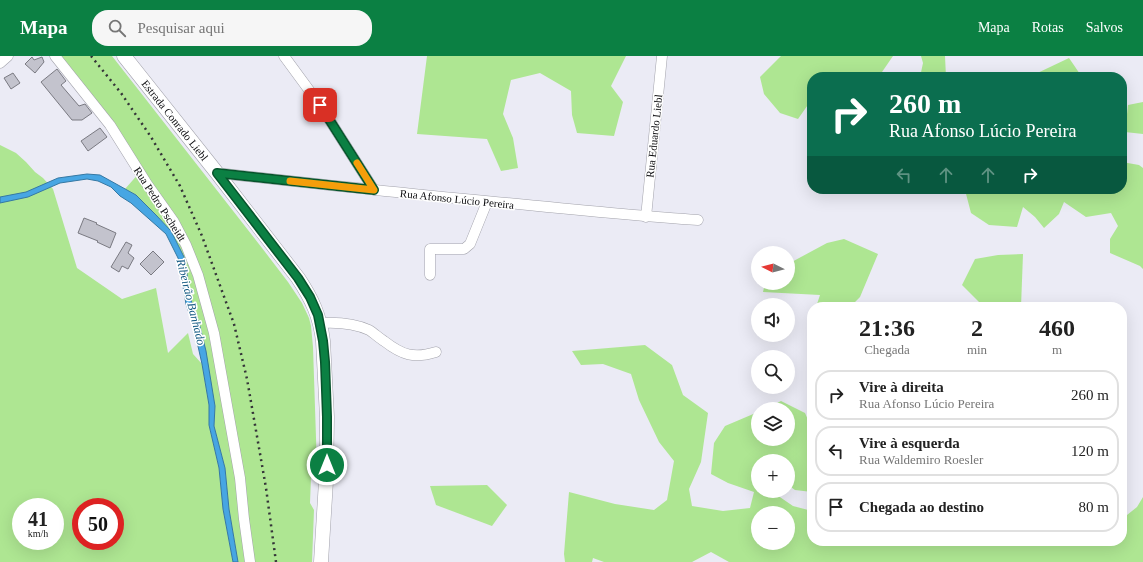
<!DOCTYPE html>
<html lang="pt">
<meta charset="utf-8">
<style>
body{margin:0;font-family:"Times New Roman",serif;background:#f6f6f6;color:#222;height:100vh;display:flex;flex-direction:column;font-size:15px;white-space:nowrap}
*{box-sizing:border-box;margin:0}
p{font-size:13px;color:#767676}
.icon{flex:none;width:22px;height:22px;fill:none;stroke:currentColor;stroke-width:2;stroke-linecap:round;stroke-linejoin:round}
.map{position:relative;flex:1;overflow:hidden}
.sheet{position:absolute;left:807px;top:246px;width:320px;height:244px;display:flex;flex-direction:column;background:#fff;border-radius:16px;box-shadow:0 4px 16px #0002}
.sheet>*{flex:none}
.top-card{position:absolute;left:807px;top:16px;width:320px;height:122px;border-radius:16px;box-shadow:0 4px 16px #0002;background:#0b6e4f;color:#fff;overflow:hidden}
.needle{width:26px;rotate:276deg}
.buttons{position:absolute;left:751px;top:190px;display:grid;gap:8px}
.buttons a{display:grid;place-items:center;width:44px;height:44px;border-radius:50%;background:#fff;box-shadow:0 4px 16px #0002;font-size:20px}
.speed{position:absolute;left:12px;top:442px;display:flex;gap:8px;font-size:20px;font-weight:700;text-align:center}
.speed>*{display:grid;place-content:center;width:52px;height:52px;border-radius:50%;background:#fff;box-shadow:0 4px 16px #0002;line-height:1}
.speed small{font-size:10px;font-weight:400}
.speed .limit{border:6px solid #d22;background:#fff;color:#111}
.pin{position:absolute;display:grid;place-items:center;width:34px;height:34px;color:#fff;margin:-17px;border-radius:8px;box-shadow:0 2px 6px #0006}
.me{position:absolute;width:44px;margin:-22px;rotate:0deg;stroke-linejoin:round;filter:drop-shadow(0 0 3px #0008)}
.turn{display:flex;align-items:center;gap:14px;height:84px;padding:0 16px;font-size:18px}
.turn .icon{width:52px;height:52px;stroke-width:2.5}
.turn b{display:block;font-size:28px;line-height:34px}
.lanes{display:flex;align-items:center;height:38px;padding:0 16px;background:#0003;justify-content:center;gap:20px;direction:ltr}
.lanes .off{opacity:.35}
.eta{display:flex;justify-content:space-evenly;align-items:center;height:68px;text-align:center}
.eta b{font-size:24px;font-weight:600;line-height:28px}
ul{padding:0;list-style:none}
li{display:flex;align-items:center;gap:12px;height:50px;margin:0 8px 6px;padding:0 8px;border:2px solid #e0e0e0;border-radius:16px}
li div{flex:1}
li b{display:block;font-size:15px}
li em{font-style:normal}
header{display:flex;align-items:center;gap:24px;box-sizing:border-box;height:56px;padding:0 20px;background:#0b8043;color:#fff}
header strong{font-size:19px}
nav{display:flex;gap:22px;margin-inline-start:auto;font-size:14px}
.search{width:280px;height:36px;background:#f6f6f6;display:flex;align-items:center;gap:10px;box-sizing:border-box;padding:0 14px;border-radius:16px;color:#767676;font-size:15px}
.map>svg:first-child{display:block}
.green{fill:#aee692;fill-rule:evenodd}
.water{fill:#47a6e3;stroke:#3578a3}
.building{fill:#c3c3cd;stroke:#7a7a82}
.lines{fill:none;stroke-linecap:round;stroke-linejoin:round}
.minor-casing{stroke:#a2a2ab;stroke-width:11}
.secondary-casing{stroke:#a2a2ab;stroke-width:15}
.minor{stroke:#fff;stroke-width:10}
.secondary{stroke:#fff;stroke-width:14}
.rail{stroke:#343438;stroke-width:2.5;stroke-dasharray:2 4;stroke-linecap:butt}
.route-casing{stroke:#07532c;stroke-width:10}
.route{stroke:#0b8043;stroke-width:7}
.slow{stroke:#f59e0b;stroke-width:7}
.labels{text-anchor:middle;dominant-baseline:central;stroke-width:3;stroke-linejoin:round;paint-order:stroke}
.street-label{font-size:11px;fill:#0c0c0f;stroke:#fff}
.water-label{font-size:12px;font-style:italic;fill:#165b84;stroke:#fff}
</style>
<header>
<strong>Mapa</strong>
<div class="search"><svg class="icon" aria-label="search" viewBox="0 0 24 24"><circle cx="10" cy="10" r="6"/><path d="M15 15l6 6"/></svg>Pesquisar aqui</div>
<nav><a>Mapa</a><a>Rotas</a><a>Salvos</a></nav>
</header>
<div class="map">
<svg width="1143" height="506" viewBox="0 0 1143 506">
<rect width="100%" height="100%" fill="#ebebf5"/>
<g class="green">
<path d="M55 0H112L262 192 288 226 302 247 309 262 311 270 313 291 317 412 311 421 310 447 314 454 312 506H238L229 453 225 412 214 370 215 350 199 267 192 248 184 201 171 175 156 159 136 139 125 133 140 116Z"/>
<path d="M427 0H626L611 30 623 46 614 80 577 77 572 59 571 35 540 17 511 24 503 58 513 82 518 112 501 115 487 83 417 78Z"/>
<path d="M781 0H893L882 16 873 21H844L839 19 812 21V43L798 63 780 57 764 38 760 21Z"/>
<path d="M921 0H945L946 21H920L923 7Z"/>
<path d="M1069 2 1082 21H1029Z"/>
<path d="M1143 46V78L1125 76 1128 49Z"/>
<path d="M0 89 16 97 26 106 35 116 43 122 53 133 77 212 122 243 156 232 168 297 188 277 193 298 202 308 209 349V369L219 412 223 453 233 506H0ZM21 451H55V485H21ZM81 451H115V485H81Z"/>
<path d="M1122 106 1139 109 1143 112V213L1140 210 1110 197V183L1118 170 1111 157 1086 161 1064 146 1059 158 1044 172 1035 161 1023 151 1017 171 989 169 971 157 965 134 966 133H1122Z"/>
<path d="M844 183 878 198 860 241 850 251H816L820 239 763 236 765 227H788V208L827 187Z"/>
<path d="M1023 198 1021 251H984L962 229 975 203 998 199Z"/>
<path d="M645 289 672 309 683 339 708 357 701 406 689 433 692 450 723 455 750 452 754 436 728 427 711 418 714 387 725 370 758 356V383H788V353H765L781 345 805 357 812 373V436L795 434 788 429V405H758V435H771L793 450 812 455V485H1122V463L1137 451 1143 441V506H729L711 496 692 506H604L593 502 592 506H565L564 498 569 436 615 448 654 454 667 444 674 405 659 386 639 344 631 318 603 308 581 309 572 295ZM758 457H788V487H758Z"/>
<path d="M487 429 507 449 492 470 436 449 430 430Z"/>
</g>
<path class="water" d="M87 118 100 119 136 139 156 159 171 175 184 201 192 248 199 267 206 295 215 350 214 370 225 412 229 453 238 506H233L223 453 219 412 209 369V349L202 308 193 268 186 248 178 202 166 178 131 147 120 140 111 131 98 125 87 123 60 127 28 141 0 147V141L26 136 58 122Z"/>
<g class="building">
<path d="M32 1 34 4 42 1 44 6 35 17 25 8Z"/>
<path d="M57 13 66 25 61 29 79 50 85 48 92 57 82 64H72L41 26Z"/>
<path d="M13 17 20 27 11 33 4 22Z"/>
<path d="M100 72 107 81 88 95 81 85Z"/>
<path d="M84 162 97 167 96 168 116 177 110 192 97 186 98 185 78 177Z"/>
<path d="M126 186 132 189 128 197 134 202 128 213 122 210 119 216 111 211Z"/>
<path d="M153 195 164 206 151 219 140 208Z"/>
</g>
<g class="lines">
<defs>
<g id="minor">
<path d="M55 0 110 69 147 128 174 166 186 189 198 219 214 277 240 422 244 463 250 506"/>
<path d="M284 0 320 49 374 134"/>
<path d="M0 7 8 0"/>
<path d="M217 117C317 128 417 139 518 148 578 154 638 160 698 164"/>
<path d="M646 161 662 0"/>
<path d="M430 219V193H464L470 188 487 146"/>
<path d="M320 267C336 266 354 267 369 274 374 277 379 282 384 285 402 299 414 303 436 296"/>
</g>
<g id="secondary">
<path id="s1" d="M124 0 217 117 298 222C312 243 320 260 323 285L327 361 326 425 321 506"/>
</g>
</defs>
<use href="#minor" class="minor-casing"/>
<use href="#secondary" class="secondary-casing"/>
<use href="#minor" class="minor"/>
<use href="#secondary" class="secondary"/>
<path class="rail" d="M91 0 121 37 151 81 180 130 202 180 234 268 247 323 266 432 276 506"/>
</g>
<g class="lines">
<defs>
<path id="route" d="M320 49 374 134 217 117 298 222 310 241 318 259 323 285 325 306 327 361V409"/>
</defs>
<use href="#route" class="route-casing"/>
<use href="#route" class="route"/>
<path class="slow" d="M290 125 374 134 357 107"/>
</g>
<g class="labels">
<g class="street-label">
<text stroke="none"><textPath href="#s1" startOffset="82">Estrada Conrado Liebl</textPath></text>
<text transform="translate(654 80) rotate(-84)">Rua Eduardo Liebl</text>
<text transform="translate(457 143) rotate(6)">Rua Afonso Lúcio Pereira</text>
<text transform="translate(160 148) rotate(57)">Rua Pedro Pscheidt</text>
</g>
<g class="water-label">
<text transform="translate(191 246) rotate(76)">Ribeirão Banhado</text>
</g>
</g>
</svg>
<div class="buttons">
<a><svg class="needle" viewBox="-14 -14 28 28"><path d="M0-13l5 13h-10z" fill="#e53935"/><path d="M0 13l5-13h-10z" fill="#767676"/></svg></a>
<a><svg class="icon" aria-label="sound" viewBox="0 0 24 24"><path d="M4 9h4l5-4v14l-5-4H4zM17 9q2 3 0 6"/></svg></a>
<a><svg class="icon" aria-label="search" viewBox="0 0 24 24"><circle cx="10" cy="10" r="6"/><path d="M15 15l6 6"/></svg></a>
<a><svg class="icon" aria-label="layers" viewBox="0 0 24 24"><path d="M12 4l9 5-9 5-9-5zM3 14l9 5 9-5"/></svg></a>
<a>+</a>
<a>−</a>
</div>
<div class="speed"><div>41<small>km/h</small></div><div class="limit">50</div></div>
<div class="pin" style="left:320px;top:49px;background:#d93025"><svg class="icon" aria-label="arrive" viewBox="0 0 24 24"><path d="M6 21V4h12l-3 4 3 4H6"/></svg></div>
<svg class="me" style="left:327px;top:409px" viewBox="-20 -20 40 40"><circle r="17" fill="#0b8043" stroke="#fff" stroke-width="3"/><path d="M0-11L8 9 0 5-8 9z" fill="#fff"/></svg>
<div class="top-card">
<div class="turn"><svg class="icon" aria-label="right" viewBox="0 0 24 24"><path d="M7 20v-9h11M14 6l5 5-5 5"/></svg><div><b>260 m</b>Rua Afonso Lúcio Pereira</div></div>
<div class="lanes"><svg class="icon off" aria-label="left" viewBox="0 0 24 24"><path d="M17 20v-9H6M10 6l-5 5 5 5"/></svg><svg class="icon off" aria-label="ahead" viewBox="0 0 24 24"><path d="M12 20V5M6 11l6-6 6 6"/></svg><svg class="icon off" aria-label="ahead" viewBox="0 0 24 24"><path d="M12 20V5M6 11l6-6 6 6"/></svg><svg class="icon" aria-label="right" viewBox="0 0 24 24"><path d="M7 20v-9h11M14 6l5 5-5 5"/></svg></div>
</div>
<section class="sheet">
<div class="eta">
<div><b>21:36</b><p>Chegada</p></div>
<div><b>2</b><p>min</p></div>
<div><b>460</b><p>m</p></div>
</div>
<ul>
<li><svg class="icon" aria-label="right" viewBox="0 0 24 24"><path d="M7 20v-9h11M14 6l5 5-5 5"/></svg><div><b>Vire à direita</b><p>Rua Afonso Lúcio Pereira</p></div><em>260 m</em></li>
<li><svg class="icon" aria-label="left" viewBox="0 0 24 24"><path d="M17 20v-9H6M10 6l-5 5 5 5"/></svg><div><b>Vire à esquerda</b><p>Rua Waldemiro Roesler</p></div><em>120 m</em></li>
<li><svg class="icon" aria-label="arrive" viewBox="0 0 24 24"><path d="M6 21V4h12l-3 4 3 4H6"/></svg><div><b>Chegada ao destino</b></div><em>80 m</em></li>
</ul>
</section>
</div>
